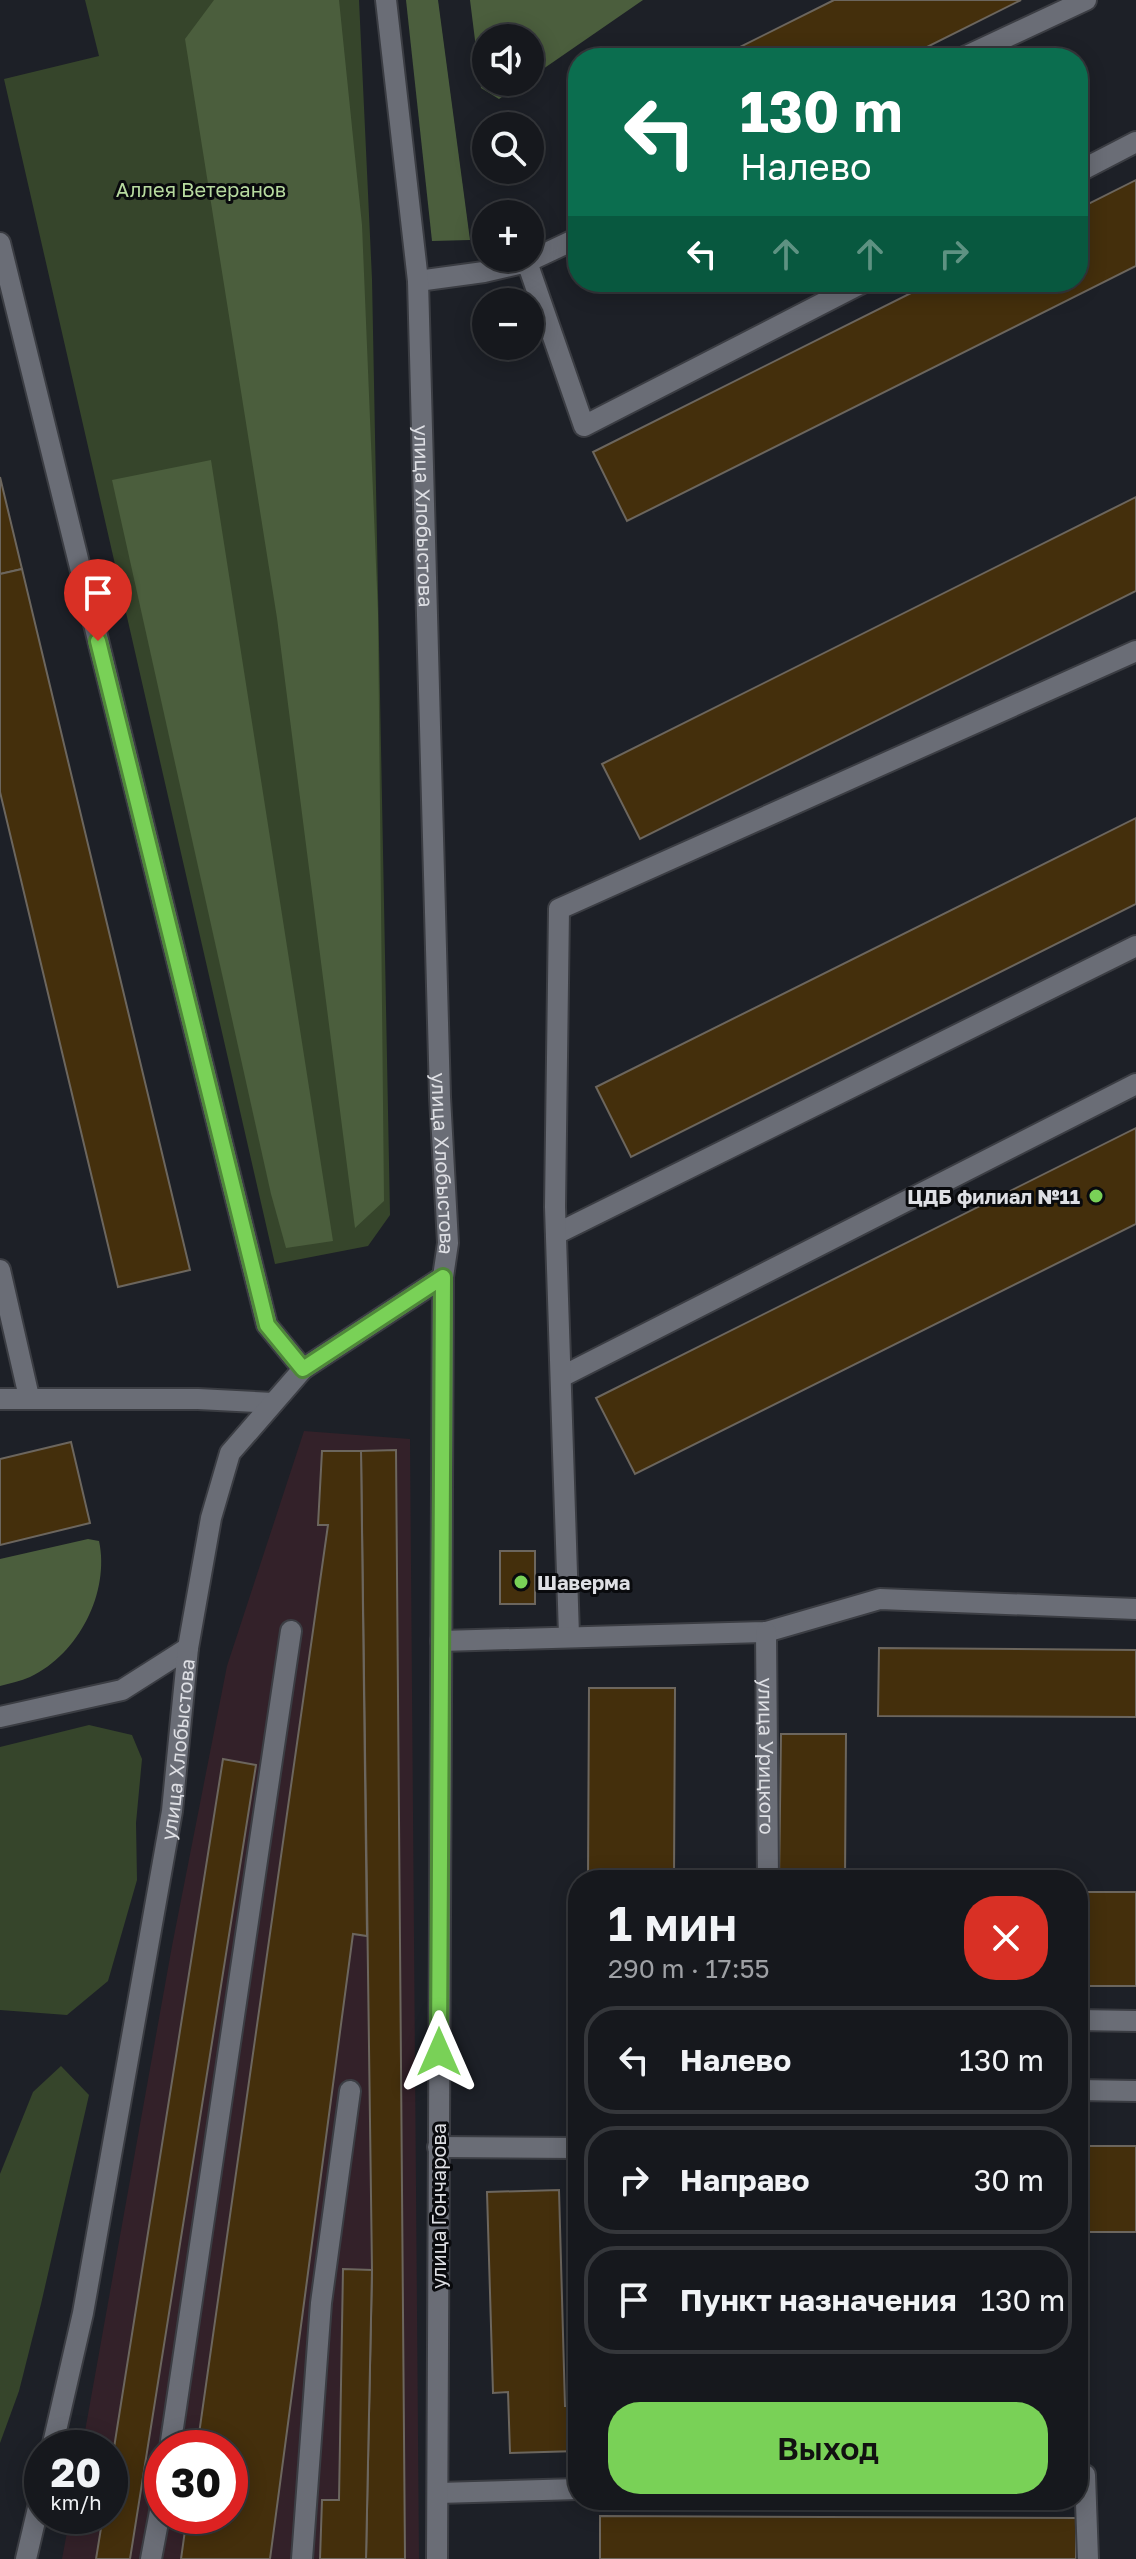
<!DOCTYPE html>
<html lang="ru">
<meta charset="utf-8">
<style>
body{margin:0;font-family:"Golos Text",sans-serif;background:#23252a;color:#f1f3f6;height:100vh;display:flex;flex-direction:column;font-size:30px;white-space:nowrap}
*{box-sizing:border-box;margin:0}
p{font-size:26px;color:#9ea0a4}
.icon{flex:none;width:44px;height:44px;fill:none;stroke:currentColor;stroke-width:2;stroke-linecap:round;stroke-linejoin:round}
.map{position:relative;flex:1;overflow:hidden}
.drawer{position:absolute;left:568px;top:1870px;width:520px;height:640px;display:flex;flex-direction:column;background:#16181d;border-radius:32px;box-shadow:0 4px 20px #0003,0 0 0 2px #35373b}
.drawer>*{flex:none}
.banner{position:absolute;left:568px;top:48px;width:520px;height:244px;border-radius:32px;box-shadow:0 4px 20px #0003,0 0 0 2px #35373b;background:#0b6e4f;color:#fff;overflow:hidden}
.fabs{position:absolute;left:472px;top:24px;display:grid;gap:16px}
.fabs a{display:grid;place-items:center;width:72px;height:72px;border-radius:50%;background:#16181d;box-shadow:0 4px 20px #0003,0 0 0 2px #35373b;font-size:40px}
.speed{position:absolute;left:24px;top:2430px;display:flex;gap:16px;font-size:40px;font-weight:700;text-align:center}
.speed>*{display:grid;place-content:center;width:104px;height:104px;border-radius:50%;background:#16181d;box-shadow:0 4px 20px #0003,0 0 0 2px #35373b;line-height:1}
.speed small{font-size:20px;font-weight:400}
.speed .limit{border:12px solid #d22;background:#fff;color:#111}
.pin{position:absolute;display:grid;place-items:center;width:68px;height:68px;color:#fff;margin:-82px -34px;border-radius:50% 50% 50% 0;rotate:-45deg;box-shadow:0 0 8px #0007}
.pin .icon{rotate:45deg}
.me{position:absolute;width:88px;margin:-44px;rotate:0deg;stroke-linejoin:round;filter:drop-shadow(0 0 6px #0008)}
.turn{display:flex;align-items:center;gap:28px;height:168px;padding:0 40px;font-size:36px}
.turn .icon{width:104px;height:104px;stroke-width:2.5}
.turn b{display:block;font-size:56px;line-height:68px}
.lanes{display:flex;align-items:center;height:76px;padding:0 40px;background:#0003;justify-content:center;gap:40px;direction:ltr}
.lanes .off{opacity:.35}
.round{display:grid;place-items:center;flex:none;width:84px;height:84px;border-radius:32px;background:#23252a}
.overview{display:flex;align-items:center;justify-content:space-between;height:136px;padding:0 40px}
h1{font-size:48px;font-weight:600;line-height:60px}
.primary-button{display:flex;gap:16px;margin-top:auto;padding:16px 40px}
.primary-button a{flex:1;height:92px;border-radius:32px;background:#79d157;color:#111;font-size:32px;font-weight:600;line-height:92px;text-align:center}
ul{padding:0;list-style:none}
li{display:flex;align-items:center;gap:24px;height:108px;margin:0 16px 12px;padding:0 24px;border:4px solid #35373b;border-radius:32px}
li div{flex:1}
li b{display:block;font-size:30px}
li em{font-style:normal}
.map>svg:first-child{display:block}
.industrial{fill:#332129;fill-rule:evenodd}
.green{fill:#36452b}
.forest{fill:#4b5e3d}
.building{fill:#442f0c;stroke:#6c665e;stroke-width:2}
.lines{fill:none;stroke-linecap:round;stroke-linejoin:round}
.service-casing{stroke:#3b3d43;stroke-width:24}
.minor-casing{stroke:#3b3d43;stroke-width:24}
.service{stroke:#6a6d76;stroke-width:20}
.minor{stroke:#6a6d76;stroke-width:20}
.route-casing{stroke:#4f8839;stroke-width:20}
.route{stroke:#79d157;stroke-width:14}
.poi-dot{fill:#79d157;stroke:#090a0d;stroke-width:3}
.labels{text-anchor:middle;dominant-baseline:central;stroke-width:6;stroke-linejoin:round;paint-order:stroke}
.park-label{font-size:20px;fill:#b7da9f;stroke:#090a0d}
.street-label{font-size:20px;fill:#dedfe4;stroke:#090a0d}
.poi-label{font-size:20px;font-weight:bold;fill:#dedfe4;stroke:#090a0d;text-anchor:end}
</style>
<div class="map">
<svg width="1136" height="2559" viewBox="0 0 1136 2559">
<rect width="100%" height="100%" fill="#1d2027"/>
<path class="industrial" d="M304 1431 410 1439 419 2559H62L70 2516H110V2448H82L172 1946 227 1666ZM162 2448H230V2516H162Z"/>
<g class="green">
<path d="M85 0H359L372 279 390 1215 368 1246 275 1264 4 79 99 56Z"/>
<path d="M89 1725 132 1735 142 1759 136 1823 137 1880 108 1981 67 2015 0 2010V1747Z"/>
<path d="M61 2066 89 2095 41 2304 19 2391 0 2443V2174L33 2092Z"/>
</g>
<g class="forest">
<path d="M214 0H339L362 225 378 613 384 1201 355 1228 277 618 185 39Z"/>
<path d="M406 0H438L470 240 432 241Z"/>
<path d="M470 0H643L530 78V38H486V82H524L499 99 481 88Z"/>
<path d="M211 460 333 1241 286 1248 271 1194 112 480Z"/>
<path d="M88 1539 99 1541C110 1592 79 1654 30 1677 21 1681 10 1683 0 1686V1559Z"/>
</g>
<g class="building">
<path d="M834 0H1021L905 58H718Z"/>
<path d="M1136 180V266L627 521 593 452 933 282H1078V209Z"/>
<path d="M0 477 22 569 0 574Z"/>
<path d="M1136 497V591L640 839 602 764Z"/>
<path d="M22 569 190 1270 118 1287 0 792V574Z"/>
<path d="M1136 818V904L631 1157 596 1087Z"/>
<path d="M1136 1128V1224L635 1474 596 1398Z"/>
<path d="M71 1442 90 1523 0 1545V1459Z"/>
<path d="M396 1450 405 2559H366L372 2270 361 1451Z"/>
<path d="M322 1451H361L367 1936 353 1934 270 2559H181L187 2516H230V2448H197L328 1525H318Z"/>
<rect x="500" y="1551" width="35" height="53"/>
<path d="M879 1648 1136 1650V1717L878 1716Z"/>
<path d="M589 1688H675L674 1880H588Z"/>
<path d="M781 1734H846L845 1880H779Z"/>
<path d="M223 1759 256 1765 130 2559H96L103 2516H110V2473Z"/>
<rect x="1078" y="1892" width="58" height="94"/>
<rect x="1078" y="2146" width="58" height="86"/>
<path d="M559 2190 565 2406H578V2451L510 2453 508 2392 493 2393 487 2192Z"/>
<path d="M343 2269 372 2270 366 2559H320L322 2500H339Z"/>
<path d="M600 2516 1076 2518V2559H600Z"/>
</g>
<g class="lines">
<defs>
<g id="service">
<path d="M962 58 1086 0"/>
<path d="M1078 172 1136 142"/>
<path d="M0 243 267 1325 303 1369"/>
<path d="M527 262 578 238"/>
<path d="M418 281 484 272 527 262 584 426 864 282"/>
<path d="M556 1234 1136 946"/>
<path d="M0 1270 29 1397"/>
<path d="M561 1377 1136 1084"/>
<path d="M0 1399H198L273 1403"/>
<path d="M569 1635 555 1207 559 909 1136 651"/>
<path d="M441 1641 766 1632 880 1599 1136 1609"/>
<path d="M0 1717 122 1690 188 1648"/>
<path d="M1078 2020 1136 2021"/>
<path d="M1078 2090 1136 2091"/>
<path d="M170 2448 291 1631"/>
<path d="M1078 2475H1085L1088 2559"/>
<path d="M438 2493 578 2489"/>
<path d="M151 2559 162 2501"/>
<path d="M302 2559 321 2303 350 2091"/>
</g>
<g id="minor">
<path id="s1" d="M386 0 418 281 440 1097 448 1243 443 1277 437 2559"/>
<path id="s2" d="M766 1632 768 1880"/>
<path d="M438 2147 578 2148"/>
<path id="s3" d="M52 2448 83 2313 172 1811 188 1648 211 1518 230 1453 303 1369 443 1277"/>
<path d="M26 2559 42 2491"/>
</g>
</defs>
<use href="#service" class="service-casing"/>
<use href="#minor" class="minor-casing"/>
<use href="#service" class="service"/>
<use href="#minor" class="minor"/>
</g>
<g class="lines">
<defs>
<path id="route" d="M98 641 267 1325 303 1369 443 1277 439 2052"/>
</defs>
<use href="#route" class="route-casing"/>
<use href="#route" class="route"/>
</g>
<g class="poi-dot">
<circle cx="1096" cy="1196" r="8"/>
<circle cx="521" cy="1582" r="8"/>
</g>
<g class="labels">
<g class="park-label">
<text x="201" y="189">Аллея Ветеранов</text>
</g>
<g class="street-label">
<text stroke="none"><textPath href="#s1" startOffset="518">улица Хлобыстова</textPath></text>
<text stroke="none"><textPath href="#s1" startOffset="1166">улица Хлобыстова</textPath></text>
<text stroke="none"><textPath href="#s3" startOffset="710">улица Хлобыстова</textPath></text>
<text stroke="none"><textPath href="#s2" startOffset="124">улица Урицкого</textPath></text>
<text transform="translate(438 2206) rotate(-90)">улица Гончарова</text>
</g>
<g class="poi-label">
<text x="1080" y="1196">ЦДБ филиал №11</text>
<text x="537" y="1582" text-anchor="start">Шаверма</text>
</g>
</g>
</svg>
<div class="fabs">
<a><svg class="icon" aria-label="sound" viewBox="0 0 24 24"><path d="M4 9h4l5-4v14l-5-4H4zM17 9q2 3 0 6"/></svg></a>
<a><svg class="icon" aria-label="search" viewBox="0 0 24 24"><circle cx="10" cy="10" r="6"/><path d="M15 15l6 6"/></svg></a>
<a>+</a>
<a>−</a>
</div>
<div class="speed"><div>20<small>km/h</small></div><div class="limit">30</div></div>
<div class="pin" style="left:98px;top:641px;background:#d93025"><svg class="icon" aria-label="arrive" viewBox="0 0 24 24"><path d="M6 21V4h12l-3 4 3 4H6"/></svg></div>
<svg class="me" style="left:439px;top:2052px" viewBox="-20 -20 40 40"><path d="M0-17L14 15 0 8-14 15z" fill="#79d157" stroke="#fff" stroke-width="4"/></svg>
<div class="banner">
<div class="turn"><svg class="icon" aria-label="left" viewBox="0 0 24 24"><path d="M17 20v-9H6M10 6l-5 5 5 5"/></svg><div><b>130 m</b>Налево</div></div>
<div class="lanes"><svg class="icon" aria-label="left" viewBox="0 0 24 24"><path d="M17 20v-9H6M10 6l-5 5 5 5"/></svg><svg class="icon off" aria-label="ahead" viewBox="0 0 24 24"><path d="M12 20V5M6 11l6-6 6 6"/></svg><svg class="icon off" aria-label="ahead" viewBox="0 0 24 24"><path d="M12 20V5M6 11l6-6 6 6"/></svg><svg class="icon off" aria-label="right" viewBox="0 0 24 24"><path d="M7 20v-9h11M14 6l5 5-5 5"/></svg></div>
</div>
<section class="drawer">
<div class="overview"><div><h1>1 мин</h1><p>290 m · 17:55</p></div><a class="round" style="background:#d93025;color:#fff"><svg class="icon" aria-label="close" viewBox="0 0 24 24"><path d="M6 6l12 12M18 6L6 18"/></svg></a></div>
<ul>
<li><svg class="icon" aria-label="left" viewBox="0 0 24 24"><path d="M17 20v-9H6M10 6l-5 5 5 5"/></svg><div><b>Налево</b></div><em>130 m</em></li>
<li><svg class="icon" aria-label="right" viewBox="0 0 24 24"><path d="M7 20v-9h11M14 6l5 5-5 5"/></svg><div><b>Направо</b></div><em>30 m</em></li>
<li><svg class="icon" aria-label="arrive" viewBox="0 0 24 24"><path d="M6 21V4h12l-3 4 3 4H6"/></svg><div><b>Пункт назначения</b></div><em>130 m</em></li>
</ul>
<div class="primary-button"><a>Выход</a></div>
</section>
</div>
